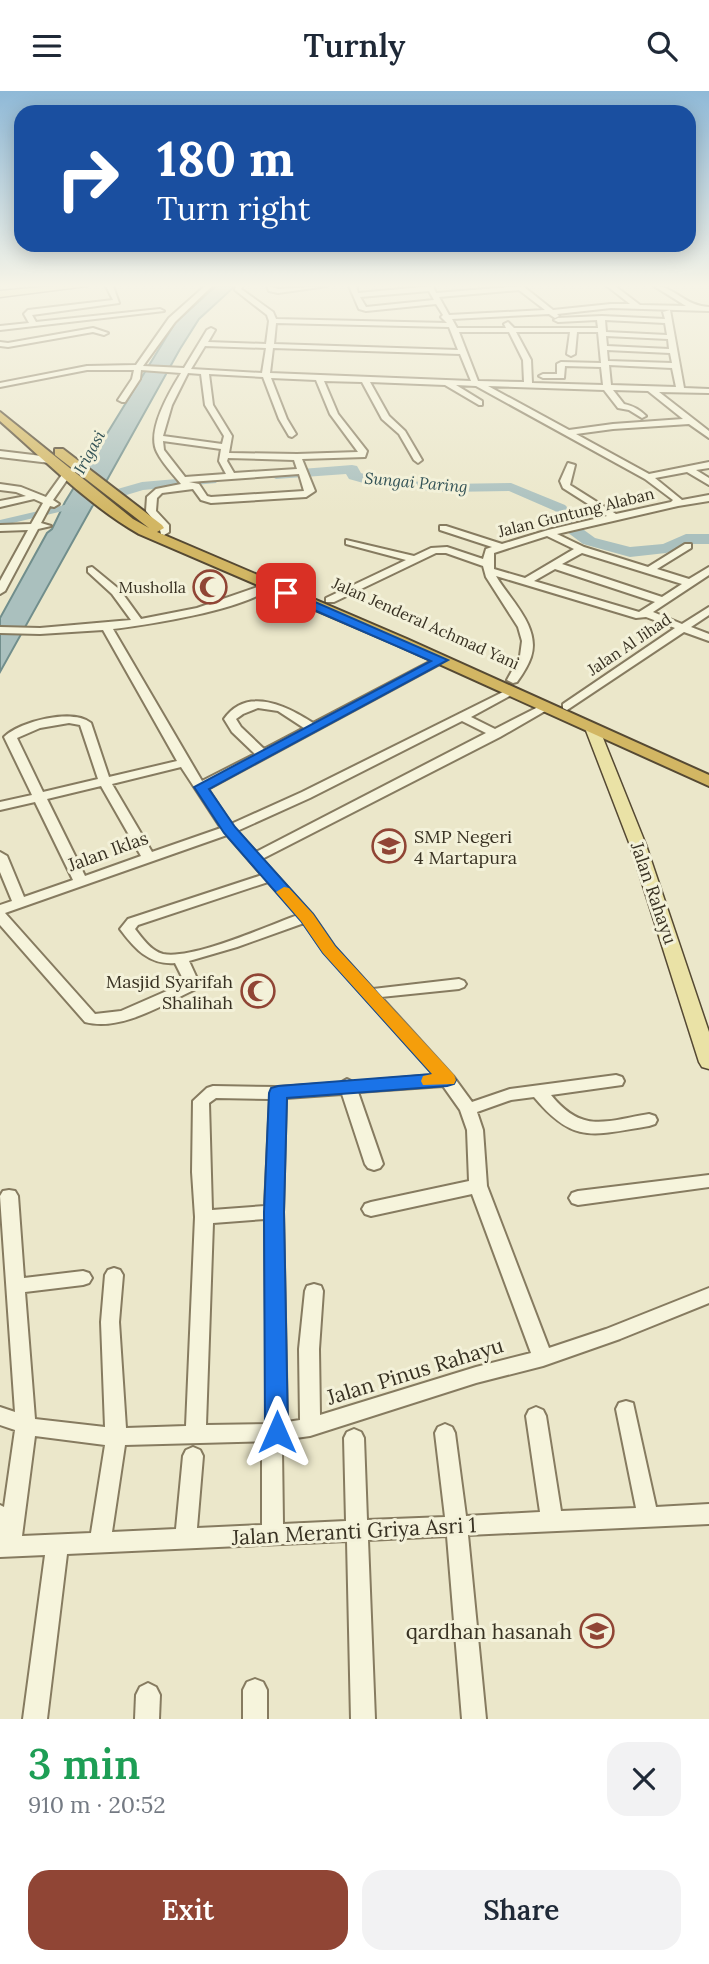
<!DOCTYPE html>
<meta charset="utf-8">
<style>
body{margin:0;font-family:Lora,serif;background:#f2f2f3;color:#1f2937;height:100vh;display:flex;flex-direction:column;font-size:26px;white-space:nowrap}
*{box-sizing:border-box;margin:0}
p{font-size:23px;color:#747a83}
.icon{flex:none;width:38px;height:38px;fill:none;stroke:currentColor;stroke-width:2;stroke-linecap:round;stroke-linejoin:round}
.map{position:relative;height:1628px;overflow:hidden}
.sheet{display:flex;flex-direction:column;background:#fff;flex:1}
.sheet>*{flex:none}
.hud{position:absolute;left:14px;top:14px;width:682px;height:147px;border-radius:21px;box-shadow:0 4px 18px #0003;background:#1a4fa0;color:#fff;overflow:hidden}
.pin{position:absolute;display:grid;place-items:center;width:60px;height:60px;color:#fff;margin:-30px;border-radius:14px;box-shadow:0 4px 10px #0006}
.me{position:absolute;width:77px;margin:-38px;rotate:0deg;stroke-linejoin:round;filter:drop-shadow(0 0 5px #0008)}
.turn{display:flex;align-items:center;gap:24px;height:147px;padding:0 28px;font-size:32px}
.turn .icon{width:91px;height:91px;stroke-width:2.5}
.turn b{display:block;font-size:49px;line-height:60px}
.round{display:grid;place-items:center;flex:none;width:74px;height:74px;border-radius:21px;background:#f2f2f3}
.summary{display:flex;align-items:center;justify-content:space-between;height:119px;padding:0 28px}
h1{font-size:42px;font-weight:600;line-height:52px;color:#1e9e55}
.primary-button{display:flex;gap:14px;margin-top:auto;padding:14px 28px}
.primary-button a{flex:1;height:80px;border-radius:21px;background:#904535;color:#fff;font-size:28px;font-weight:600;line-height:80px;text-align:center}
.primary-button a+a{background:#f2f2f3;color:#1f2937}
header{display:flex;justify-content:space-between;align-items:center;height:91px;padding:0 28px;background:#fff;font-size:32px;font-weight:600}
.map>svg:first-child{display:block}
.water{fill:#aac0be;stroke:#718e8c;stroke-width:2}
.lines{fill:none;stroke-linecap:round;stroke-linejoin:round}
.canal{fill:#aac0be;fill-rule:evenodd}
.river{fill:#aac0be;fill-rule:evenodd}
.minor-casing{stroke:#867b60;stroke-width:4}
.major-casing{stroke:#554933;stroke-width:3}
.highway-casing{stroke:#554933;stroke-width:4}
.minor{fill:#f6f4dc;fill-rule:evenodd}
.major{fill:#eae2a6;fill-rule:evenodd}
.highway{fill:#d2b663;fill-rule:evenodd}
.route{fill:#1a73e8;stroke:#114b97;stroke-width:2}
.slow{fill:#f59e0b}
.labels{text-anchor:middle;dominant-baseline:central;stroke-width:6;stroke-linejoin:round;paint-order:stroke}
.far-water-label{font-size:16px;font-style:italic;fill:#325256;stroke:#f3f1d9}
.far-street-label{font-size:16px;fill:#383122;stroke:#f3f1d9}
.far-poi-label{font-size:16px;fill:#383122;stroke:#f3f1d9;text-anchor:end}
.poi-label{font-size:18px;fill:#383122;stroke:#f3f1d9;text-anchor:start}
.street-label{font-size:18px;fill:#383122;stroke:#f3f1d9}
.near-street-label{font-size:21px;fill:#383122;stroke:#f3f1d9}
.near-poi-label{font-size:21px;fill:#383122;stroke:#f3f1d9;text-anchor:end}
</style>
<header><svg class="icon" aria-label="menu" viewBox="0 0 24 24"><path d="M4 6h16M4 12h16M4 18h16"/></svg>Turnly<svg class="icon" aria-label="search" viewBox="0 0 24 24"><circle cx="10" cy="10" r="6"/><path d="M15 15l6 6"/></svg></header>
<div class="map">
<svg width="709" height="1628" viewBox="0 0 709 1628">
<rect width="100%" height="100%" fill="#ebe7ca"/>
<path class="water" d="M216 195H235L199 228 180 258 0 581V527L47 442 52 438 65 411 175 232Z"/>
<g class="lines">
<path class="canal" d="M77 411 82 414 80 416 0 435V429Z"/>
<g class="river">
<path d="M352 374 357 375 361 382 375 387 446 393 511 392 565 414 577 426 573 431 595 447 630 456 663 453 686 443H709V453H689L666 462 630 466 583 453 559 435 556 432 561 426 555 420 509 400 446 401 374 395 349 388 346 383 276 388 269 384 276 380Z"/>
<path d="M211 385 218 389 216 392 143 399 77 419 69 414 72 411 142 391Z"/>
</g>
<defs>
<g id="minor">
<path d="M106 195H113L119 212 32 224 36 231 160 218 164 220 0 239V235L29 232 24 223 28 219 113 209Z"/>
<path d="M205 195H212L175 231 143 275 184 277 207 239 211 237 215 239 208 251 266 253 269 230 267 224 235 199 236 195H243L241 198 273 221 276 228 447 232 441 226 443 224 436 213 366 220 359 218 349 195H356L358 202 433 195 436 202 523 195 553 219 611 213H630L607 195H615L640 214 686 215 654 195C675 195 684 215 709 216V220L611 217 557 223 559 225 555 227 549 223 452 228 457 237H506L504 233 508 231 514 237H598L597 229 558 231 554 229 558 227 602 225 665 228 663 221 670 219 684 297 709 298V302L659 301 709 340V347L689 333 613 338 576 343 649 383 709 371V377L696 379 709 387V394L687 381 655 387 682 409 709 404V410L678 415 557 443 584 456 648 476 685 453H691V457L657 478 689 488 709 476V484L653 521 682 533 709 516V524L691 536 709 543V550L684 541 567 619 563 617V613L675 537 646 526 636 527 496 485C510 509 541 536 531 566 528 575 522 584 517 591L513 592 507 589 520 565 522 550 518 536 486 486 483 475 446 462H436L334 511H326V507L406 469 346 453V449L414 465 431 457 447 456 483 468 486 458 492 456 440 439V435H446L502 453 548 439 607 425 563 397 560 390 568 372 575 374 570 394 616 423 671 411 673 409 645 388 476 295 456 294 482 310V314H479L445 294 370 291 389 325 405 340 422 369 418 372 414 369 399 343 382 328 362 291 324 290 338 323 367 360 365 366 302 368 315 400 306 406 211 412 201 409 193 398 162 402 157 407 156 420 169 434V441L164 444 161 443 159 435 146 420 147 406 156 398 181 393C173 383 163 373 157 361 146 340 170 300 181 282L141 279 140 288 125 311H122L118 309 132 288 134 279H87L0 296V292L87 275 136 274 169 227ZM519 199 545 219 449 224 439 206ZM429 200 434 209 366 216 360 206ZM605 229 665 232 667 244 606 241ZM276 232 449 236 458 259 274 253ZM459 241H509L523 269 524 291 478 290ZM516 241H570L567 263 571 265 575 263 577 241H598L601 272 561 271 557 273V283H543L539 285 543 287H564L565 275 601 276 603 294 532 292 531 269ZM606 245 668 248 669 258 607 255ZM205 255 266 257 262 282 191 278ZM273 257 460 263 471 290 270 282ZM607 259 670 262 672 272 608 270ZM609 274 672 277 676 296 611 294ZM188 282 201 283 205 314 224 345 222 353 163 345 172 314ZM209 283 263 286 279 328 289 345 292 346 296 343 287 328 271 287 316 289 330 323 358 361 297 363 229 362 232 345 213 314ZM488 295 604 299 618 317 629 319 642 327 646 325C639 318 633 315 624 313L613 299 648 300 683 328 613 333 569 339ZM163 350 221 358 219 370 226 383 185 386 164 359ZM228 367 294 369 297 378 234 382 227 370ZM299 383 304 400 211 406 207 405 199 393 189 391ZM547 445 574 458 525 487 494 478V462ZM582 462 682 493 662 506 562 473ZM555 478 655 511 639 521 534 490Z"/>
<path d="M267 195 278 198 327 195 278 202 269 200Z"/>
<path d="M93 237 108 242 104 244 93 241 8 256 0 255V251L8 252Z"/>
<path d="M0 360 50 366 54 369 50 372 0 366Z"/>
<path d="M64 381 71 383 53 409 59 413 54 416 50 415 41 432 51 435 38 438 5 500 0 503V490L28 439 0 440V434L31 433 43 412 34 408 0 416V410L26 405 16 401 0 399V393L21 396 46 406Z"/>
<path d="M92 476 120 499 141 528 197 517 269 492 274 495C244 519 152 533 113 538L202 690 255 663 232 641 224 628C247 595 287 615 313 632L437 567 441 566 447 569 208 698 231 733 302 701 507 599H515L517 601 471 626 495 638 542 614H550L552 616 500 646 262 768 312 823 334 855 373 898 459 888 464 890 466 893 464 896 459 898 381 906 453 985 472 1011 510 998 616 984 622 986 624 990 622 994 551 1004C583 1043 605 1030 649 1023L655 1025 657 1029 655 1033 649 1035C593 1044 574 1054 534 1006L511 1009 477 1021 483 1039 487 1095 549 1257 606 1238 709 1197V1212L620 1248 543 1275 476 1292 310 1345 274 1350 279 1352 282 1358 283 1433 346 1430 344 1347 347 1341 354 1338 361 1341 364 1347 367 1429 445 1426 435 1342 438 1336 445 1333 452 1336 455 1342 466 1425 540 1421 526 1325 529 1319 536 1316 543 1319 546 1325 561 1420 636 1417 616 1318 619 1312 626 1310 633 1312 656 1416 709 1413V1433L468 1444 486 1628H462L447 1445 368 1449 375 1628H351L347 1450 67 1463 47 1628H23L45 1464 0 1466V1414L4 1416 15 1339 0 1334V1316L15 1321 0 1105 3 1100 9 1099 15 1100 18 1105 24 1187 83 1180 89 1182 92 1187 89 1192 83 1194 25 1201 35 1328 105 1336 101 1231 105 1184 108 1179 114 1177 120 1179 123 1184 119 1231 126 1337 186 1335 195 1126 192 1081 193 1010 207 997 213 995 278 996 340 992 347 988 353 991 434 984 324 861 304 832 237 856 189 870 200 894 198 897C165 912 122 941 85 931L0 834V814L12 810 0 781V761L7 765 24 806 73 789 35 711 0 719V711L32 704 4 646C20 630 73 617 91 632L109 686 177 670 103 539 40 543 0 542V536L40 537 131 529 112 503 88 481V477ZM258 617 278 620 304 637 264 658 241 636 236 628 243 623ZM462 630 486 642 256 761 237 740 310 707ZM69 632 80 634 98 688 43 701 17 647 40 637ZM181 676 221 737 152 761 112 693ZM101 695 141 765 85 785 47 708ZM227 744 262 784 128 828 120 838C135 858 149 874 175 872L185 892 121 920 95 923 5 822ZM268 791 298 824C267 835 193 869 163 863 151 860 142 847 135 838L138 834ZM443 995 460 1019 467 1039 469 1090 371 1111 365 1113 362 1118 365 1123 371 1125 472 1103 531 1262 476 1276 320 1324 319 1258 323 1200 321 1195 314 1193 307 1195 305 1200 299 1258 300 1329 287 1331 283 1121 286 1007 342 1003 365 1073 368 1077 374 1079 380 1077 383 1073 358 1001ZM216 1007 270 1008 265 1115 212 1119 209 1012ZM265 1128 267 1333 206 1334 213 1132ZM35 1345 105 1354 91 1442 22 1445ZM270 1350 265 1352 262 1358V1434L197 1437 203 1365 200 1359 193 1356 186 1359 183 1365 176 1438 112 1441 125 1354Z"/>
<path d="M709 1084V1096L578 1114 572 1112 569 1107 572 1102 578 1100Z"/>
<path d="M255 1588 263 1591 267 1599V1628H243V1599L247 1591Z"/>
<path d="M148 1592 156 1596 160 1604 159 1628H135L136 1604 140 1596Z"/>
</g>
<g id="major">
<path d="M53 195H87L0 206V200Z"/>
<path d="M592 633 599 637 646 754 709 941V978L702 976 699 971 630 754 585 637Z"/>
</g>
<path id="highway" d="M0 321 133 428 149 437 55 364V358H63L162 434 164 437 157 441 407 548 709 684V695L397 554 139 443C88 414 44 368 0 330Z"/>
</defs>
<use href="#minor" class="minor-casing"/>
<use href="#major" class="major-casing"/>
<use href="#highway" class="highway-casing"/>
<use href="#minor" class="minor"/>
<use href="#major" class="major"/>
<use href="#highway" class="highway"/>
</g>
<linearGradient id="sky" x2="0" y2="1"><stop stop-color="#8fb9d7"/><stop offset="0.46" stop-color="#f6f4e7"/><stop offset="1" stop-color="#f6f4e7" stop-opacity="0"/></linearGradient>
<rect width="709" height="423" fill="url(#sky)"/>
<path class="route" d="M282 500H290L448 569 209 698 235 736 313 823 335 855 456 989 454 993 447 995 287 1007 284 1121 288 1341 285 1348 277 1351 269 1348 265 1341 264 1121 269 1002 271 997 278 995 432 983 323 862 301 830 224 742 194 696 431 570 282 505Z"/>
<path class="slow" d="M284 796 289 797 313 823 335 855 454 984 456 989 454 993 423 994 421 990 423 985 432 983 323 862 301 830 276 801Z"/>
<defs>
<symbol id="mosque-ring" viewBox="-11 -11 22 22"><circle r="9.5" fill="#f3f1d9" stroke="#904535" stroke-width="1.5"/><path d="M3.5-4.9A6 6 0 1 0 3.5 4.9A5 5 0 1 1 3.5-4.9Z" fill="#904535"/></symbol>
<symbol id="school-ring" viewBox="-11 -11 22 22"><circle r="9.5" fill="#f3f1d9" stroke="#904535" stroke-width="1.5"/><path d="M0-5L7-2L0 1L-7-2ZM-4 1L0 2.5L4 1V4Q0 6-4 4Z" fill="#904535"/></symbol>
</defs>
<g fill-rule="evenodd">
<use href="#mosque-ring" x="191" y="477" width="38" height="38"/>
<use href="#school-ring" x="370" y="736" width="38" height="38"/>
<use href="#mosque-ring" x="239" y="881" width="38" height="38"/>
<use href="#school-ring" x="578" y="1521" width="38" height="38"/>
</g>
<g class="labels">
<g class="far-water-label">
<text transform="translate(89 361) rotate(-61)">Irigasi</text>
<text transform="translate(416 391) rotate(5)">Sungai Paring</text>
</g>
<g class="far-street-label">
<text transform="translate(576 421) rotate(-14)">Jalan Guntung Alaban</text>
<text transform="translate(426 532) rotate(24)">Jalan Jenderal Achmad Yani</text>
<text transform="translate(629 553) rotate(-34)">Jalan Al Jihad</text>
</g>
<g class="far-poi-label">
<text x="186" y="496">Musholla</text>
</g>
<g class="poi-label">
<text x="414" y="745">SMP Negeri<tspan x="414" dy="21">4 Martapura</tspan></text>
<text x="233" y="890" text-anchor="end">Masjid Syarifah<tspan x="233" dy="21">Shalihah</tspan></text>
</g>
<g class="street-label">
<text transform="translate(108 760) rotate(-20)">Jalan Iklas</text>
<text transform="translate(654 802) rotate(71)">Jalan Rahayu</text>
</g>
<g class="near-street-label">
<text transform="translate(415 1280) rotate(-17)">Jalan Pinus Rahayu</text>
<text transform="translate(354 1440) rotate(-3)">Jalan Meranti Griya Asri 1</text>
</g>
<g class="near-poi-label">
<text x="572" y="1540">qardhan hasanah</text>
</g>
</g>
</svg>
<div class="pin" style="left:286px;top:502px;background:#d93025"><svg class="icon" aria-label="arrive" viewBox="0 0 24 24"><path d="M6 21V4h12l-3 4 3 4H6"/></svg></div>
<svg class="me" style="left:277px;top:1341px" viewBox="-20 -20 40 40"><path d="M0-17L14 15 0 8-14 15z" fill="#1a73e8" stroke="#fff" stroke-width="4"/></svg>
<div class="hud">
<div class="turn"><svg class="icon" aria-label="right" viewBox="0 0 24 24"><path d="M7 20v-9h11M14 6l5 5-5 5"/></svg><div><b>180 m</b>Turn right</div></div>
</div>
</div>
<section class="sheet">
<div class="summary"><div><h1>3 min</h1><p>910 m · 20:52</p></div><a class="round"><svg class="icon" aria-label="close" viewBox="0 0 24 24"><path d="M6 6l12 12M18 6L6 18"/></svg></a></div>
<div class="primary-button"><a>Exit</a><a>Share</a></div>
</section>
